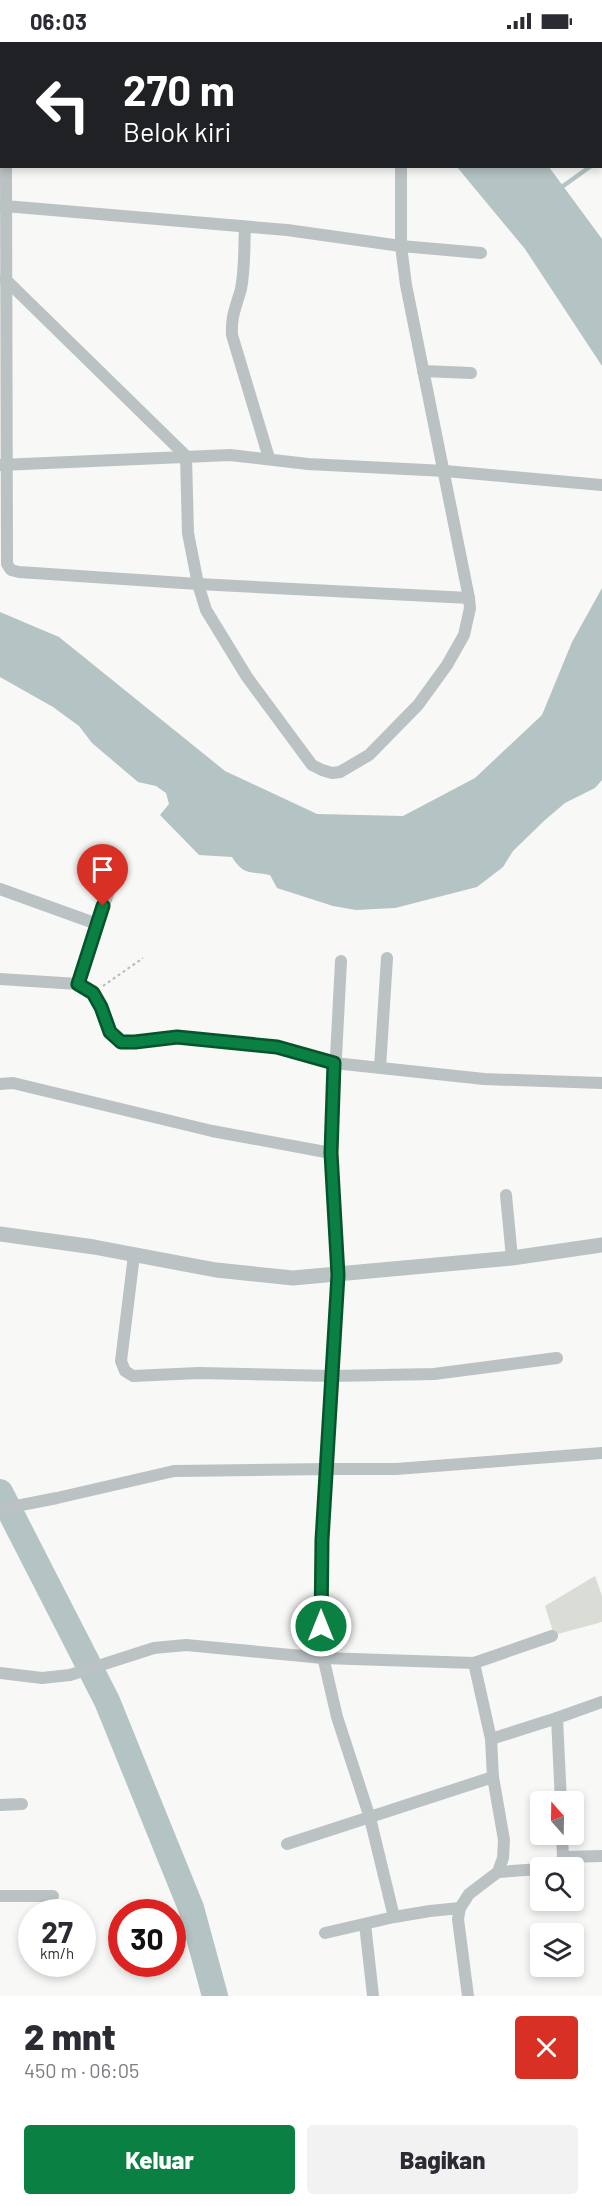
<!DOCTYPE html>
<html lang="id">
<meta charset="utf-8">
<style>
body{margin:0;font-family:Barlow,sans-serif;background:#f2f2f3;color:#2b2b33;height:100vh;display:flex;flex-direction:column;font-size:22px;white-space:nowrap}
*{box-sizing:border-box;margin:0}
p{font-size:20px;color:#7c7c81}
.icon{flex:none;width:33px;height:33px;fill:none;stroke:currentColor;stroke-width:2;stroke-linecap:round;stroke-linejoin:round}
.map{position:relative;height:1954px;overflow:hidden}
.side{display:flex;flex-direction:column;background:#fff;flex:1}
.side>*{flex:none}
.hud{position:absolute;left:0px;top:0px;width:603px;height:126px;box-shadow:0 3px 9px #0003;background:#202124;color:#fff;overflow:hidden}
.needle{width:39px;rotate:340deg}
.tools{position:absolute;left:530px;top:1749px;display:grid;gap:12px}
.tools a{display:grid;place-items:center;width:54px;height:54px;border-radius:6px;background:#fff;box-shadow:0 3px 9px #0003;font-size:30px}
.speed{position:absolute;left:18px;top:1857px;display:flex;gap:12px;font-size:30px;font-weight:700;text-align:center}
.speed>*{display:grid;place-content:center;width:78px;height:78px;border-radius:50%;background:#fff;box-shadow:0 3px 9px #0003;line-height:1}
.speed small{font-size:15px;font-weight:400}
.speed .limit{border:9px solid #d22;background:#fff;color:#111}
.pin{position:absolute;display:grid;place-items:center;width:51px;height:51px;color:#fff;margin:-62px -26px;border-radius:50% 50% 50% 0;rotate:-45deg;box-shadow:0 0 6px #0007}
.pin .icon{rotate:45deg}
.me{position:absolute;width:66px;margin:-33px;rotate:0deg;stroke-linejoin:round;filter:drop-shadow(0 0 4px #0008)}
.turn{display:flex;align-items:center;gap:21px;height:126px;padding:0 24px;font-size:27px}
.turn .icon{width:78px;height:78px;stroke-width:2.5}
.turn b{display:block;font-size:42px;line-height:51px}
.round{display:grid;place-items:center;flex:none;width:63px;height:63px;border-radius:6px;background:#f2f2f3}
.headline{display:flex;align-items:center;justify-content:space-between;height:102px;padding:0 24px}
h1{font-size:36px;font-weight:800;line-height:45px}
.action{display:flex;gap:12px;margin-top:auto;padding:12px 24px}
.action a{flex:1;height:69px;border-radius:6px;background:#0b8043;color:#fff;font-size:24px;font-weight:800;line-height:69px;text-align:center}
.action a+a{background:#f2f2f3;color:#2b2b33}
.status{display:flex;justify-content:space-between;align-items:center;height:42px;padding:0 30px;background:#fff;direction:ltr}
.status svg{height:16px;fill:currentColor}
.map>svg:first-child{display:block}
.green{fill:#dadcd6}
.water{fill:#b4c3c3}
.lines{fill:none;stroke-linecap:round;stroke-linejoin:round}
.stream{stroke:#b4c3c3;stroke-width:4.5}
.river{stroke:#b4c3c3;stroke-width:26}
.path{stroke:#b6bbbc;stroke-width:2;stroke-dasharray:3 3;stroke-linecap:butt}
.minor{stroke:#bbc2c3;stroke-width:12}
.tertiary{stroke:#bbc2c3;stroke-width:15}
.route-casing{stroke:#07532c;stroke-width:15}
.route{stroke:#0b8043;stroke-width:10}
</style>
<div class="status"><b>06:03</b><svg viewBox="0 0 49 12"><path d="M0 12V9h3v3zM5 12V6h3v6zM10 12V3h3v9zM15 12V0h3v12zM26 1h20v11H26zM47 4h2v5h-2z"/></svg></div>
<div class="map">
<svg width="602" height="1954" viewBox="0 0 602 1954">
<rect width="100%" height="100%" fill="#f8f8f6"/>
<path class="green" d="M595 1534 602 1554V1580L554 1593 545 1564Z"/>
<g class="water">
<path d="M457 125H549L602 197V324L525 207Z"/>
<path d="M602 546V738L595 746 565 761 545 778 513 809 503 825 477 845 395 866 356 868 333 864 277 846 270 833C250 829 244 834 232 815L199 813 160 773 169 762 166 751 156 744 138 740 92 701 79 684 53 665 0 635V570L59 595 225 729 317 772 403 774 475 736 542 673 572 600Z"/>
</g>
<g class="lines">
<path class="stream" d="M559 147 591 124"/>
<path class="river" d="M0 1450 107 1659 191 1866 215 1954"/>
<path class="path" d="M103 944 143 916"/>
<g class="minor">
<path d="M7 0V2"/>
<path d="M0 40H2"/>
<path d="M401 124V204L481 211"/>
<path d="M0 164H5L287 188 401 204 406 243 469 556 470 566 464 593 447 623 418 663 369 713 340 730 332 731 322 728 312 723 247 635 206 568 198 542 19 530 11 528 7 522 6 124"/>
<path d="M245 185C244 205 245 226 241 247 236 265 231 273 232 293L269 416"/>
<path d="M5 237 186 414 188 491 198 542 469 556"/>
<path d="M423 329 471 331"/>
<path d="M1 423 230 413 308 422 445 429 602 443"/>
<path d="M0 847 97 882"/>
<path d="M341 919 331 1111 338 1233 327 1427H396L602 1411"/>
<path d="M0 937 78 942 93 951 101 965 110 990 121 1000H135L177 995 277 1005 334 1021 484 1037 602 1041"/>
<path d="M78 942 97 882 117 828"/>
<path d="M380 1026 387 916"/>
<path d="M0 1042 13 1041 212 1089 331 1111"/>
<path d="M506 1153 512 1216"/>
<path d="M134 1213 121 1319 125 1329 133 1334 199 1331 333 1334 434 1332 557 1316"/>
<path d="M0 1467 57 1456 174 1429 327 1427 322 1498 321 1606 337 1675 370 1776 394 1875 430 1869 460 1866"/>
<path d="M552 1594 474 1621 491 1697 557 1676 602 1660"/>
<path d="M0 1631 42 1636 70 1633 154 1606 186 1603 323 1616 474 1621"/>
<path d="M557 1676 561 1760"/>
<path d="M0 1763 22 1762"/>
<path d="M287 1802 493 1735"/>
<path d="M563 1815 602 1814"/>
<path d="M553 1826 561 1822 563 1815 562 1792"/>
<path d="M498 1830 540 1827"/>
<path d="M0 1854H53"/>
<path d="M365 1882 373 1954"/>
<path d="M325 1891 394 1875"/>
<path d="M468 1954 458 1877 460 1866 469 1852 498 1830 503 1816 504 1798 493 1735 491 1697"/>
</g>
<path class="tertiary" d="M0 1192 94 1205 216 1228 293 1236 512 1216 602 1203"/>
</g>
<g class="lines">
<defs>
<path id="route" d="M103 864 78 942 93 951 101 965 110 990 121 1000H135L177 995 277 1005 334 1021 331 1111 338 1233 322 1498 321 1584"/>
</defs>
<use href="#route" class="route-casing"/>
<use href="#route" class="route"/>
</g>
</svg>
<div class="tools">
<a><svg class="needle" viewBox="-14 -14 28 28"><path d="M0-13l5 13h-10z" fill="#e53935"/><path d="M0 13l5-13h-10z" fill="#7c7c81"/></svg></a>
<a><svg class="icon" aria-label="search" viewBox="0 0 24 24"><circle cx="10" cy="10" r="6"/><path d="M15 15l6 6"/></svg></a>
<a><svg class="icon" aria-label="layers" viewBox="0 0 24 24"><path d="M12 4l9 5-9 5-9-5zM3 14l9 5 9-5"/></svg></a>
</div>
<div class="speed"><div>27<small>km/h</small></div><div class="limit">30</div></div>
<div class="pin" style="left:103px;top:864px;background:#d93025"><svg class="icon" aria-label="arrive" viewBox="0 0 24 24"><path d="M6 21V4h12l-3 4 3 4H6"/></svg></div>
<svg class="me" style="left:321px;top:1584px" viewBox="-20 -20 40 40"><circle r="17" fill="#0b8043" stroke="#fff" stroke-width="3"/><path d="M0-11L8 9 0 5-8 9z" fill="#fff"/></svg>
<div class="hud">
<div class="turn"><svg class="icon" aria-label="left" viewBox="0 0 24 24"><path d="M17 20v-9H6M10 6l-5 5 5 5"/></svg><div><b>270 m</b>Belok kiri</div></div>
</div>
</div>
<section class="side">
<div class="headline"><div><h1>2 mnt</h1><p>450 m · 06:05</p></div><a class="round" style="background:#d93025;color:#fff"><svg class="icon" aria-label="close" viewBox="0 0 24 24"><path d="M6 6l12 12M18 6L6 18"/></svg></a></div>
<div class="action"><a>Keluar</a><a>Bagikan</a></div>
</section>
